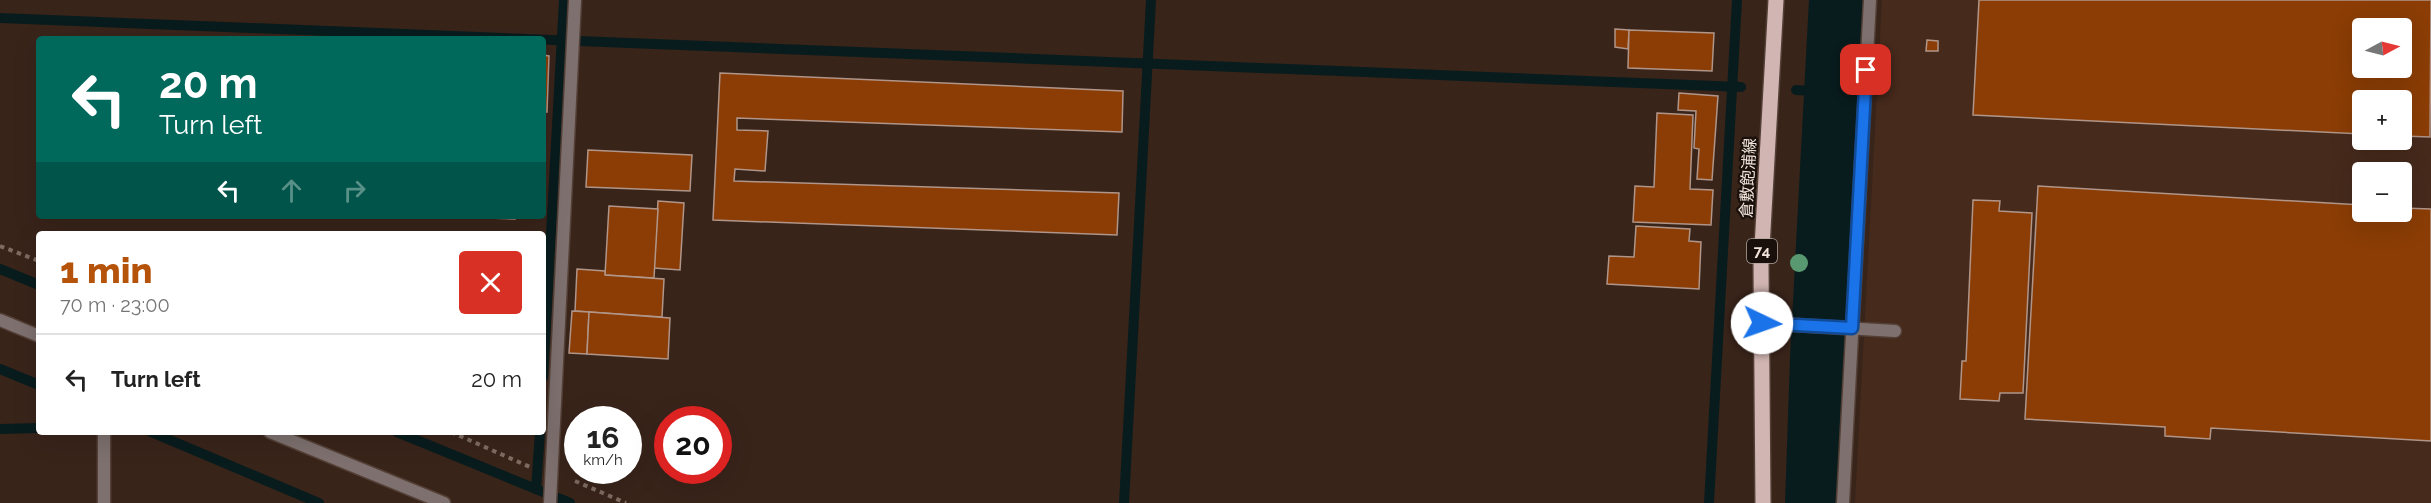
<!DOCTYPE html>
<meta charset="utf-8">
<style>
body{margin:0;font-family:Raleway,"Noto Sans JP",sans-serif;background:#f6f6f6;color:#222;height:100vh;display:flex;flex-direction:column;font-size:22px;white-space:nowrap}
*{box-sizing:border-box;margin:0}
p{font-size:20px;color:#767676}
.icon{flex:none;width:33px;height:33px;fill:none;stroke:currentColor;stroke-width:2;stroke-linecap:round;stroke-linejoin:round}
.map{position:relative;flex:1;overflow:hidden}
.drawer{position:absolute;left:36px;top:231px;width:510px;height:204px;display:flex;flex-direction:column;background:#fff;border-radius:6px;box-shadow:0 6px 24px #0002}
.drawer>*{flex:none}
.hud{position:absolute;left:36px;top:36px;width:510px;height:183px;border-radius:6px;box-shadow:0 6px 24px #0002;background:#00695c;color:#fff;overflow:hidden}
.needle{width:39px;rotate:83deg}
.fabs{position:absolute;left:2352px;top:18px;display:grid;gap:12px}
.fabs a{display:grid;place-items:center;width:60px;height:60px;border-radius:6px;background:#fff;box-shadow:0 6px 24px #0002;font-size:30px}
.speed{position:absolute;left:564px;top:406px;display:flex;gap:12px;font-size:30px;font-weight:700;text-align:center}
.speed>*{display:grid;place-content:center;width:78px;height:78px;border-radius:50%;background:#fff;box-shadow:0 6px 24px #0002;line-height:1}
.speed small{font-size:15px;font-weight:400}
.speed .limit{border:9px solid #d22;background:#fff;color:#111}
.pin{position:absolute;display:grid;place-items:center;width:51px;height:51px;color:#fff;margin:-26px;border-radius:12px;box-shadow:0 3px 9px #0006}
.me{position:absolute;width:66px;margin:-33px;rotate:93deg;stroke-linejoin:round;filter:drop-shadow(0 0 4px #0008)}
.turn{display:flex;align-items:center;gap:21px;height:126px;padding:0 24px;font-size:27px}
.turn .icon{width:78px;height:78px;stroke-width:2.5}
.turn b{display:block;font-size:42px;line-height:51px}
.lanes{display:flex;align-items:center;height:57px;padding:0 24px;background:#0003;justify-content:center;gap:30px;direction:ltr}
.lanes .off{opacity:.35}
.round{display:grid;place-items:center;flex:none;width:63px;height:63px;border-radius:6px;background:#f6f6f6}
.summary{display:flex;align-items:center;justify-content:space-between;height:102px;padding:0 24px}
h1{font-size:36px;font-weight:800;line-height:45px;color:#b45309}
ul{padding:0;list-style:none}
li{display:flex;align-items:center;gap:18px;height:90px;padding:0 24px;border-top:2px solid #e0e0e0}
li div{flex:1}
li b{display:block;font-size:22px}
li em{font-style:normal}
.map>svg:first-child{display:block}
.built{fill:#462a1c;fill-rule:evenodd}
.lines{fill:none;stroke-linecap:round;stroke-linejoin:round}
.stream{stroke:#091c1d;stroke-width:10}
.river{stroke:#091c1d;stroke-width:62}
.building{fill:#8b3d05;stroke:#b09588;stroke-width:1.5;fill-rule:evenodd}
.lane-casing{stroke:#533f35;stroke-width:15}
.street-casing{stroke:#533f35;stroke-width:15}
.primary-casing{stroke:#533f35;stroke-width:18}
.path{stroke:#7e6c62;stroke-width:4;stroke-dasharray:4.5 4.5;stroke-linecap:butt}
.lane{stroke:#7d706e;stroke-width:12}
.street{stroke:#7d706e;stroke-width:12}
.primary{stroke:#d0b5b2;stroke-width:15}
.tree{fill:#589971}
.route-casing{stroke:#114b97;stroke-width:15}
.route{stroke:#1a73e8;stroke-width:10}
.labels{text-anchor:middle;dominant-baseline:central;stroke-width:4.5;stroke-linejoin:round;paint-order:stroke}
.shield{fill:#19100b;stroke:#b1a49d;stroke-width:1.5}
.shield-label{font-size:15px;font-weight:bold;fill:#f2e4dc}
.street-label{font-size:16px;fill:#f2e4dc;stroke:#19100b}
</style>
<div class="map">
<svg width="2431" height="503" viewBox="0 0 2431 503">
<rect width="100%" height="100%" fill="#39241a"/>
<path class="built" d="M1882 0H2431V503H1855ZM2362 28H2402V68H2362ZM2362 100H2402V140H2362ZM2362 172H2402V212H2362Z"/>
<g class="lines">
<g class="stream">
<path d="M0 18 1741 87"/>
<path d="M1796 90 1835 92"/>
<path d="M0 269 39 285"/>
<path d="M0 369 39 385"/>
<path d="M543 377 564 0"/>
<path d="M0 429 39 428"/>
<path d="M151 432 319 503"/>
<path d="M397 432 570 503"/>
<path d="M536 489 540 432"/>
<path d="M1124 503 1151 0"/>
<path d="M1709 503 1737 0"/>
</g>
<path class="river" d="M1816 503 1821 358 1840 0"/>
</g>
<g class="building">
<path d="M1979 0H2431L2430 137 2402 136V100H2362V134L1973 115ZM2362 28H2402V68H2362Z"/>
<path d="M1615 29 1629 30 1628 49 1615 47Z"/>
<path d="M1629 30 1714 33 1712 71 1628 68Z"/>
<path d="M1927 40 1938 41V51H1926Z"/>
<path d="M543 55 549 56 547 112H543Z"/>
<path d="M720 73 1123 91 1122 132 737 118V130L768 131 765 171 735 169 734 181 1119 193 1117 235 713 220Z"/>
<path d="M1679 93 1718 96 1712 180 1697 179 1699 149 1694 148 1696 111 1678 110Z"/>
<path d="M1657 113 1693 115 1690 189 1713 190 1711 225 1633 222 1635 186 1654 187Z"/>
<path d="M588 150 692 155 690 191 586 187Z"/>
<path d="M2038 186 2362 205V212H2402V208L2431 209V441L2211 428 2210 439 2165 436V427L2025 419Z"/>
<path d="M1973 200 2000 201 1999 211 2032 213 2023 393H2000L1999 401 1960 399 1962 361H1966Z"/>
<path d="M658 201 684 203 680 270 654 268Z"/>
<path d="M609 206 658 209 654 278 605 275Z"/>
<path d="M428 216H515V219Z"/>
<path d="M1636 226 1690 229 1689 241 1701 242 1699 289 1607 284 1609 256 1634 257Z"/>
<path d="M577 269 605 271V275L664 279 662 317 575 311Z"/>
<path d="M572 311 589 312 587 354 569 353Z"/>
<path d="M589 312 670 318 668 359 587 354Z"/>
</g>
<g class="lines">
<defs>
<path id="lane" d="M1762 323 1895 331"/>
<g id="street">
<path d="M0 320 39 336"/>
<path d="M270 432 444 503"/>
<path d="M104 503V432"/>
<path d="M550 503 575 0"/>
<path d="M1843 503 1870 0"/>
</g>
<path id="primary" d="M1763 503 1761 265 1776 0"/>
</defs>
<use href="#lane" class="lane-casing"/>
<use href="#street" class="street-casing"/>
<use href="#primary" class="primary-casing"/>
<g class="path">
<path d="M0 246 39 261"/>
<path d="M451 432 530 467"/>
<path d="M575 481 626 503"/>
</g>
<use href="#lane" class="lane"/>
<use href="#street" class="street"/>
<use href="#primary" class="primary"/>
</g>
<circle class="tree" cx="1799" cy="263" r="9"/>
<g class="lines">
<defs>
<path id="route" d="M1762 323 1852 328 1866 70"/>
</defs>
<use href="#route" class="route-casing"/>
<use href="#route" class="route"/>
</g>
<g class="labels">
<rect class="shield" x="1747" y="239" width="30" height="24" rx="4.5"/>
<g class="shield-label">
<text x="1762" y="251">74</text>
</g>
<g class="street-label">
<text transform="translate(1748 178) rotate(-87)">倉敷飽浦線</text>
</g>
</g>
</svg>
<div class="fabs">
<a><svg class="needle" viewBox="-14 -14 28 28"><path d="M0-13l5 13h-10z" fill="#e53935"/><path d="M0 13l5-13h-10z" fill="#767676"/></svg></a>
<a>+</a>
<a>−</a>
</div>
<div class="speed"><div>16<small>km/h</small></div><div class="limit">20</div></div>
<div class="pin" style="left:1866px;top:70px;background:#d93025"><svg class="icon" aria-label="arrive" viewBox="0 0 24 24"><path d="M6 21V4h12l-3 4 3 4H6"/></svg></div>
<svg class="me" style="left:1762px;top:323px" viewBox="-20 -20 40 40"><circle r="19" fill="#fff"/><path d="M0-13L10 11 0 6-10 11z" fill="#1a73e8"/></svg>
<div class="hud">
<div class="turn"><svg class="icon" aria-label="left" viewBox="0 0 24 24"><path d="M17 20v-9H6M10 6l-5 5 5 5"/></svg><div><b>20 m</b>Turn left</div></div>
<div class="lanes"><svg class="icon" aria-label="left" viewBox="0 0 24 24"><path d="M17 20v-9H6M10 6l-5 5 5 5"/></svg><svg class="icon off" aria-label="ahead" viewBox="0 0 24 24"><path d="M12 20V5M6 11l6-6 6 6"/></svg><svg class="icon off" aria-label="right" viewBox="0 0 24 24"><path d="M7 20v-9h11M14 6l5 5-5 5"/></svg></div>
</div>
<section class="drawer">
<div class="summary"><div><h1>1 min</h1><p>70 m · 23:00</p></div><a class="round" style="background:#d93025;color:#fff"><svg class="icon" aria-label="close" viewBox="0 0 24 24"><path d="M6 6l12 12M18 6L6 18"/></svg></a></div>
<ul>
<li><svg class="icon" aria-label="left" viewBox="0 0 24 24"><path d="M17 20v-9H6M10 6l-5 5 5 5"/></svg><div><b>Turn left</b></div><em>20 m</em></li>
</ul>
</section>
</div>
